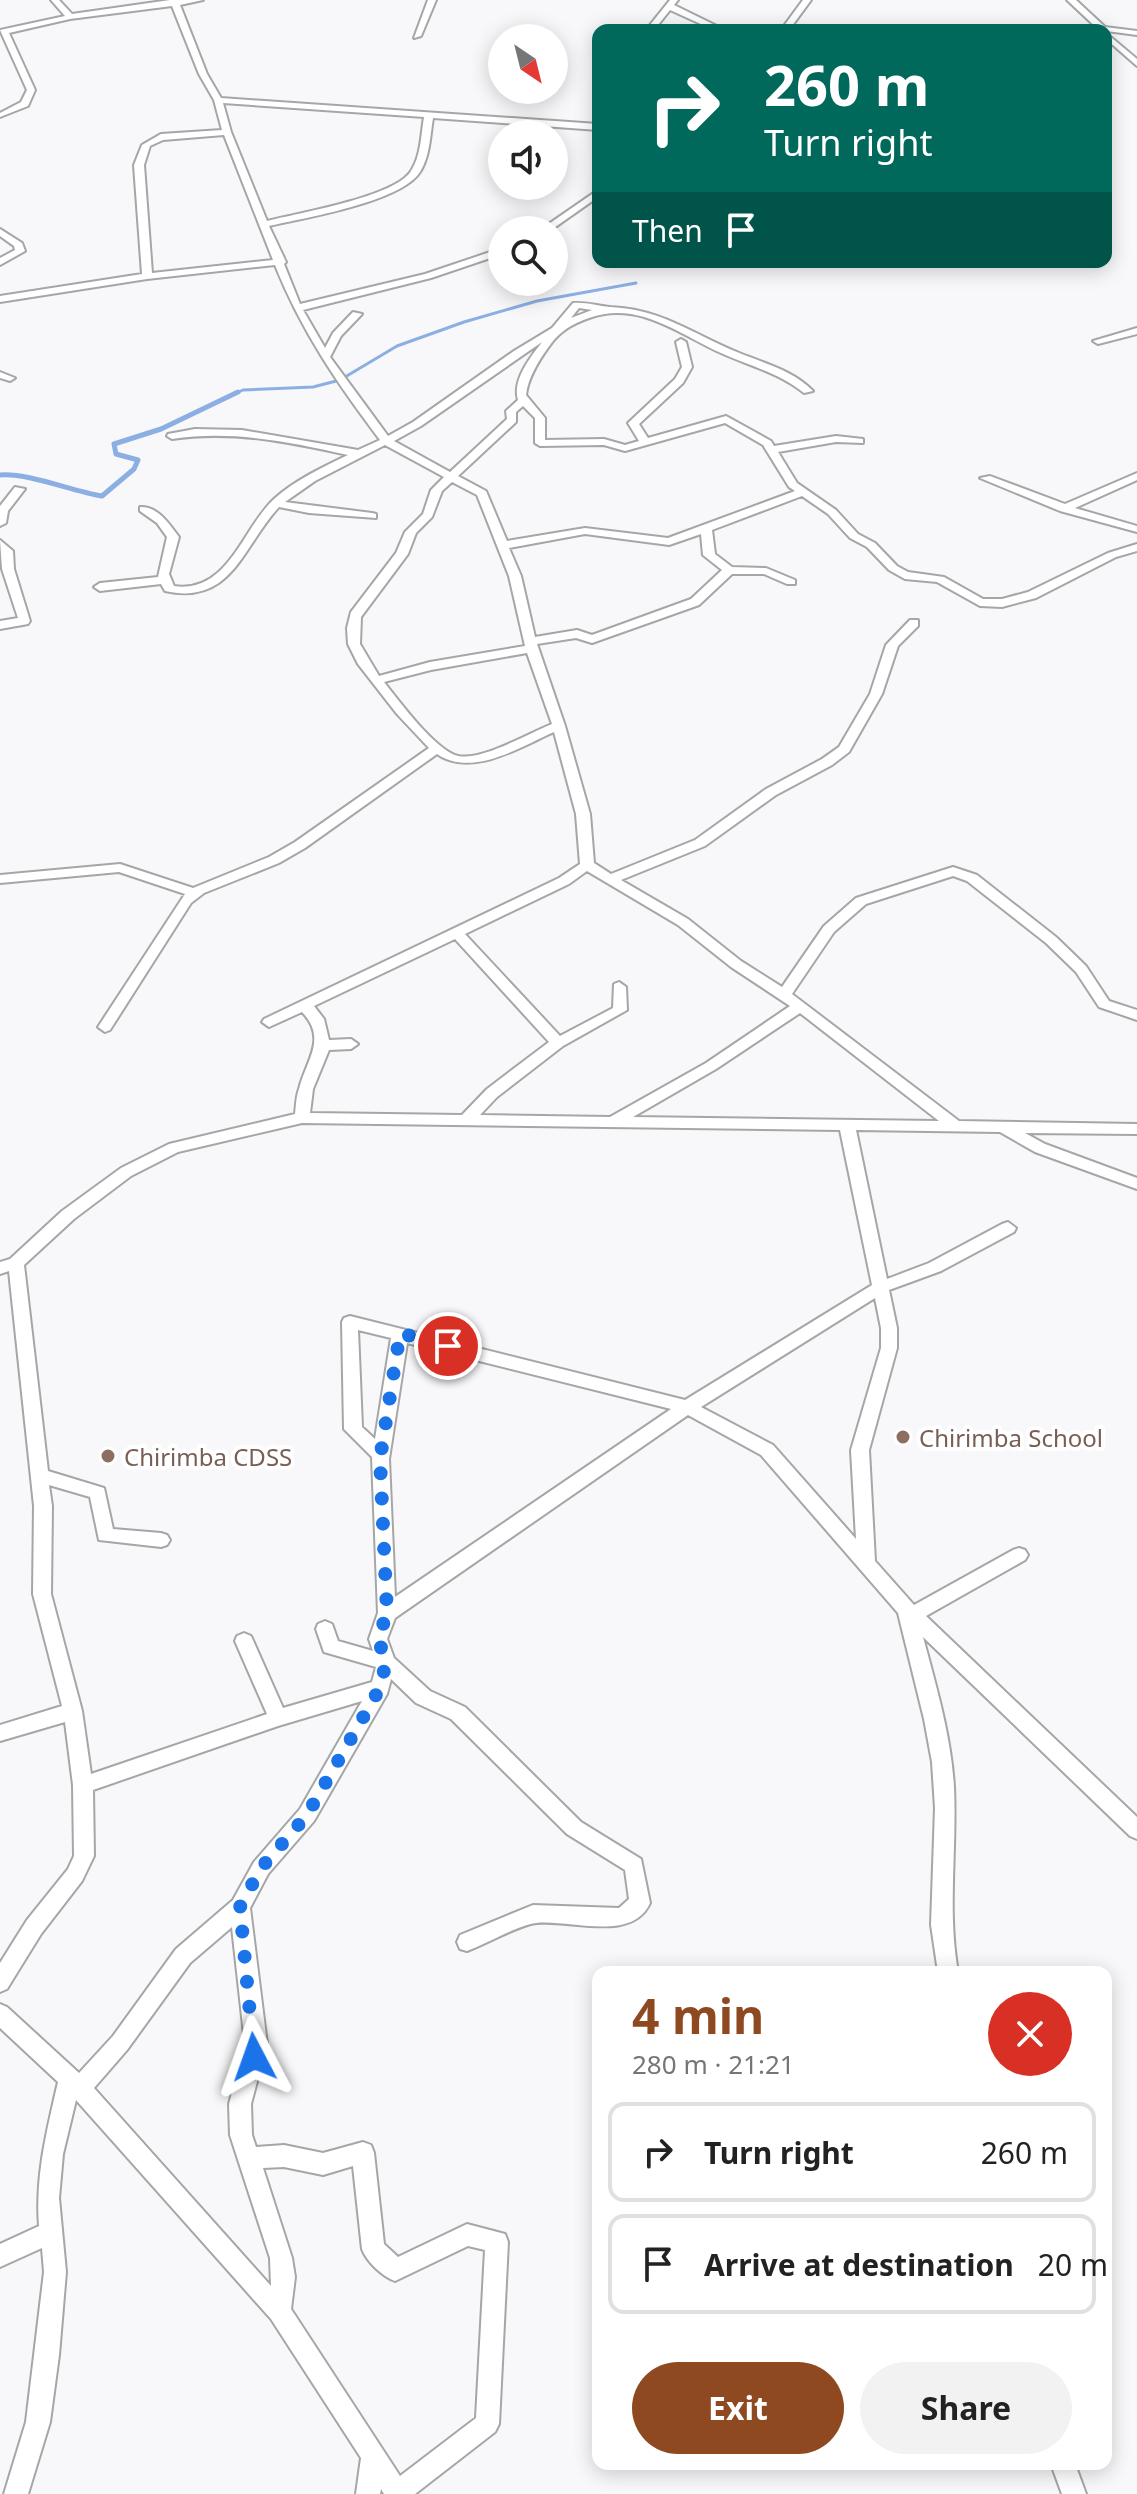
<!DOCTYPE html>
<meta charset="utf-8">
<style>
body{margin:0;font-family:"Noto Sans",sans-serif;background:#f2f2f2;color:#222;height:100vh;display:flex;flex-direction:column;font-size:30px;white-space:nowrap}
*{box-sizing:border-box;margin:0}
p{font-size:26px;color:#767676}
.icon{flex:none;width:44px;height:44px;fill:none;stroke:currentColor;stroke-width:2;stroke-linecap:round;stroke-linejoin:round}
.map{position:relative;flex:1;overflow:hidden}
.sheet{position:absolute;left:592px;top:1966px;width:520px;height:504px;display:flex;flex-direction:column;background:#fff;border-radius:16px;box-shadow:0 4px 20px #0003}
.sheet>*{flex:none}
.top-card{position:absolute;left:592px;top:24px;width:520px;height:244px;border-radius:16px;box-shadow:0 4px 20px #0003;background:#00695c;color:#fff;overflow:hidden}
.needle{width:52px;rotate:145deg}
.tools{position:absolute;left:488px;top:24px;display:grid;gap:16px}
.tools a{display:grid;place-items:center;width:80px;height:80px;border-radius:50%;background:#fff;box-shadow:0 4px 20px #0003;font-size:40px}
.pin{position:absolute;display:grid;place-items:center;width:68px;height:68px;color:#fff;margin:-34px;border:4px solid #fff;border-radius:50%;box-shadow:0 2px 8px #0007}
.me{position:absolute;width:88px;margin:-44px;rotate:356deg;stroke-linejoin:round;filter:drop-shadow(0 0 6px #0008)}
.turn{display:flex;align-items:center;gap:28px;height:168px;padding:0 40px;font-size:36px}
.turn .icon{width:104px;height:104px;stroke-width:2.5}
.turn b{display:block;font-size:56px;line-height:68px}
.then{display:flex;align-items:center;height:76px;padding:0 40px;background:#0003;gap:16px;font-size:30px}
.round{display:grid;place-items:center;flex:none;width:84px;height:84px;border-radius:42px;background:#f2f2f2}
.summary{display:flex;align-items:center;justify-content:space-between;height:136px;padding:0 40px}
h1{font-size:48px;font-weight:700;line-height:60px;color:#8e4920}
.cta{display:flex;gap:16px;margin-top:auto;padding:16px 40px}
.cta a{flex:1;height:92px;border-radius:48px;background:#8e4920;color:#fff;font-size:32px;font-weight:700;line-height:92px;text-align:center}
.cta a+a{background:#f2f2f2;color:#222}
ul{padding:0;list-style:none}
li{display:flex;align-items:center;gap:24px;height:100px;margin:0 16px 12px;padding:0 24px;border:4px solid #e0e0e0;border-radius:16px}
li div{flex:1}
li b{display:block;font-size:30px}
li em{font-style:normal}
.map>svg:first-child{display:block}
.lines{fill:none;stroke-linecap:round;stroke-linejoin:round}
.stream-far1{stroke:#8bafe3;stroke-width:3}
.stream{stroke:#8bafe3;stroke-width:5}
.minor-casing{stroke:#a5a6a7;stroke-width:4}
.minor{fill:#fff;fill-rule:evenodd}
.route{stroke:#1a73e8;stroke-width:14;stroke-dasharray:0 25.2}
.education-dot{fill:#8d6e63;stroke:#fff;stroke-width:3}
.labels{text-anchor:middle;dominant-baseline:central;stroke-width:8;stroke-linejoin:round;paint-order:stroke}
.education-label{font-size:24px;fill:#785e54;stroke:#fff;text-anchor:start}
</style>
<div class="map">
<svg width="1137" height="2494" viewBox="0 0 1137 2494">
<rect width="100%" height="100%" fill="#f8f8fa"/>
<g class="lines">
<path class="stream-far1" d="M234 394 243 390 313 387 340 380 397 346 464 322 537 301 636 283"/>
<path class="stream" d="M0 475C30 473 71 491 102 496L134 469 138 460 116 454 114 444 161 429 238 392"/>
<defs>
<g id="minor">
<path d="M51 0H59L72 14 170 0H203L180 5 207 74 221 98 598 124V130L433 118C430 136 430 156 420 172 401 202 304 218 269 226L286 262 284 264 300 304 425 274 502 248V254L431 278 303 310 325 348 333 333 353 312 362 314 341 336 330 357 388 436 413 422 514 351 552 328 573 303C586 302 598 306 610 307 661 309 691 333 737 352 763 363 793 370 813 391L804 393C779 373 750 366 721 353 679 334 638 300 589 318 572 324 560 331 550 345 539 360 528 377 526 395L545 418V440L604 439 625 445 639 441 628 423 675 379 682 367 676 342 681 339 686 342 692 367 683 383 639 424 648 438 726 416 771 441 774 446 836 436 863 439V443L836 442 778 452 797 483 836 510 858 534 875 543 897 566 908 572 944 577 983 599H1002L1028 592 1108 553 1137 544V551L1116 557 1036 598 1002 607 980 606 937 582 905 579 889 570 867 547 850 538 828 514 802 496 712 530 715 554 732 567 766 568 795 580V584H787L764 574H732L699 605 592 643 576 638 537 644 565 726 590 814 594 863 611 874 695 840 766 789 822 759 839 747 870 694 886 645 910 620H918V626L898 646 882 694 849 752 832 765 776 795 705 846 621 880 688 919 741 961 782 987 824 926 856 898 953 867 977 875 1056 937 1086 966 1109 1001 1137 1010V1020L1099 1007 1076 972 1046 943 967 881 953 876 866 904 834 932 792 994 959 1121 1137 1124V1134L1025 1133 1045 1144 1137 1178V1189L1035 1152 1000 1132 856 1130 887 1279 929 1263 1002 1224 1008 1222 1016 1228 1014 1232 941 1271 889 1290 897 1328V1348L869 1450 875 1561 914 1605 1013 1550 1019 1548 1025 1550 1028 1555 1025 1560 926 1616 1137 1817V1839L1130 1836 923 1637C936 1686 951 1736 954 1787 957 1850 947 1910 958 1972H938L931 1925 935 1808 932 1762 924 1719 898 1613 761 1455 688 1415 395 1618 387 1639 394 1658 430 1691 465 1707 581 1822 641 1859 650 1903C632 1943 570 1919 536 1923 516 1926 487 1944 467 1951L460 1949 457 1942 460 1935 533 1905 619 1908 629 1899 625 1870 567 1834 451 1719 416 1703 391 1679 387 1694 314 1821 268 1874 250 1908 267 2044 251 2104 252 2135 256 2147 284 2145 323 2153 363 2142 371 2145 374 2153 384 2244 398 2257 467 2224 505 2234 508 2242 499 2424 495 2432 415 2494H384L381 2489 380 2494H356L361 2458 271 2319 76 2100 63 2154 59 2198 66 2272 59 2355 50 2422 28 2494H4L26 2422 44 2272 42 2248 0 2267V2244L39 2226C35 2176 47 2130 58 2082L0 2028V2004L7 2007 79 2073 113 2036 176 1949 233 1900 254 1862 300 1809 362 1701 278 1726 93 1790 94 1856 82 1881 41 1934 7 1989 0 1992V1963L27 1920 68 1869 74 1856 73 1785 65 1722 0 1741V1725L62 1706 33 1594 34 1506 9 1271 0 1274V1262L10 1259 62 1211 121 1168 169 1144 295 1114C296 1106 296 1097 299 1089 306 1060 328 1039 302 1012L269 1027 262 1022 264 1019 559 878 580 864 576 814 554 732C520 747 472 778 437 754L305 848 279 863 204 893 191 903 110 1030 105 1032 98 1027 185 894 119 872 0 883V875L120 864 193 888 269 857 295 842 429 748 397 714 358 664 348 644 347 628 351 612 396 553 405 532 423 514 431 490 444 477 385 445 315 481 285 502 372 513 376 514V518L309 513 279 507C242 547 232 606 165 591L161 584 100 591 94 587 100 583 158 577 167 537 157 523 140 511V507C158 506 169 524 179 537L169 574 174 586C228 594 242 529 274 499 295 480 323 467 348 455 289 442 232 430 172 439L167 436 168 434 195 429 242 430 358 450 380 440C337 383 302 332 275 265L147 279 0 302V296L142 274 134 165 142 145 161 134 222 130 214 100 199 74 172 6 70 19 9 33 35 90 28 106 0 117V113L21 102 27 90 0 30 65 16ZM223 103 424 117C421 135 421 156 411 171 395 197 298 213 267 221L231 132ZM224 135 273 260 152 273 144 165 150 146 163 140ZM579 308 592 310 571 318ZM542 342C530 358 512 380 518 400L506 411 507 419 450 472 394 441 421 426ZM523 406 535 418V443L540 446 604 445 625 451 725 423 763 445 789 487 795 491 668 538 585 528 507 541 486 491 458 476 516 422V412ZM452 482 477 495 509 576 525 646 430 662 379 676 360 644 361 617 408 554 416 533 432 517 442 491ZM585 534 669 545 701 534 703 555 722 570 691 599 592 635 577 630 535 637 521 576 509 548ZM527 653 552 724C529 733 482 761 458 756 435 750 399 701 384 682L431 670ZM587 871 678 925 731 967 790 1006 706 1063 610 1117 480 1115 497 1097 563 1046 627 1010 626 987 619 982 614 984 613 1008 560 1036 465 934 569 884ZM455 939 549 1042 487 1089 462 1115 310 1113 313 1089 329 1050 351 1049 358 1044 351 1039 329 1040 324 1019 314 1006ZM800 1013 939 1121 633 1117 716 1069ZM302 1123 840 1130 872 1285 685 1400 350 1316 344 1318 342 1322 344 1429 372 1457 378 1613 369 1639 373 1651 338 1641 332 1624 325 1621 318 1624 316 1629 324 1652 376 1667 372 1682 283 1708 251 1636 244 1633 237 1636 235 1641 267 1714 91 1774 82 1711 51 1594 52 1506 49 1485 90 1497 99 1540 161 1547 167 1545 170 1540 167 1535 161 1533 113 1529 104 1488 48 1471 24 1265 74 1219 131 1176 178 1152ZM875 1298 881 1328V1348L851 1450 856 1539 773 1445 701 1407ZM358 1330 391 1338 375 1439 362 1427ZM407 1343 671 1409 395 1597 389 1459ZM232 1927 245 2044 229 2104 230 2135 270 2258 271 2286 94 2088 127 2050 190 1963ZM353 2166 362 2249C367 2262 382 2276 395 2281L468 2246 485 2250 476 2418 400 2476 291 2309 295 2277 292 2258 263 2168 284 2167 323 2175Z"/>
<path d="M428 0H436L421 36 414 38Z"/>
<path d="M670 0H678L674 5 725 30H714L670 10 654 30H646Z"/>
<path d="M803 0H811L789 30H781Z"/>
<path d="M1067 0H1076L1105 27 1137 31V35L1099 30Z"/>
<path d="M1106 33 1137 59V66L1106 39Z"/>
<path d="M598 190V197L551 230H540Z"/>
<path d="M0 229 22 243 25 251 0 265V258L15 250 14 246 0 236Z"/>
<path d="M1137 328V334L1098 344 1093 341Z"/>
<path d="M0 372 15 378 10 381 0 378Z"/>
<path d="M1137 473V480L1075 508 1137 526V532L1060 511 980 478 990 476 1065 504Z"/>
<path d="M15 487 25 489 8 511 6 523 0 526V506Z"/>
<path d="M0 540 13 551 14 569 30 621 28 624 0 629V621L18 618 2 569Z"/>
<path d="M1051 2464H1075L1086 2494H1062Z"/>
</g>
</defs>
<use href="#minor" class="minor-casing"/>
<use href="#minor" class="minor"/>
</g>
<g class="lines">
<path class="route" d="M254 2057 240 1907 261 1868 307 1815 380 1688 386 1662 378 1639 387 1613 380 1459 400 1333 448 1346"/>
</g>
<g class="education-dot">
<circle cx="903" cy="1437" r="8"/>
<circle cx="108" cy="1456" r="8"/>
</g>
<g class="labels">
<g class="education-label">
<text x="919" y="1437">Chirimba School</text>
<text x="124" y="1456">Chirimba CDSS</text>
</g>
</g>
</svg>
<div class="tools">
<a><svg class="needle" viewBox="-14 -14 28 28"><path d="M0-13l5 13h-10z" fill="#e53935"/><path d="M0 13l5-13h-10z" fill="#767676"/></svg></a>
<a><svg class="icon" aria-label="sound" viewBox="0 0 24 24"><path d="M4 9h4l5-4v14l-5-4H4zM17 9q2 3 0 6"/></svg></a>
<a><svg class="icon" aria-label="search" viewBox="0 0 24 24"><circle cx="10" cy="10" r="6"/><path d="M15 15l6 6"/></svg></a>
</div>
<div class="pin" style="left:448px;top:1346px;background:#d93025"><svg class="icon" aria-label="arrive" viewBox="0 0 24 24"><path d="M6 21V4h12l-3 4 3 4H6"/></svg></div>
<svg class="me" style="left:254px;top:2057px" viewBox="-20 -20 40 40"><path d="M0-17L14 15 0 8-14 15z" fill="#1a73e8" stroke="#fff" stroke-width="4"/></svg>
<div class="top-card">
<div class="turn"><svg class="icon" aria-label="right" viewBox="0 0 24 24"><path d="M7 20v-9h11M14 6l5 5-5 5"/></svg><div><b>260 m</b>Turn right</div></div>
<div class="then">Then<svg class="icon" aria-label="arrive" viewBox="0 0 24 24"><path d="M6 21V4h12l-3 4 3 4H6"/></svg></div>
</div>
<section class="sheet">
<div class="summary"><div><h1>4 min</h1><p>280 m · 21:21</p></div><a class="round" style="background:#d93025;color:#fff"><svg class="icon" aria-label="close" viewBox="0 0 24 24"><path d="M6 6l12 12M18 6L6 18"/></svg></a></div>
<ul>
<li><svg class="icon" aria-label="right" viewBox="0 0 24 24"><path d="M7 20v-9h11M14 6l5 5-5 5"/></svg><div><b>Turn right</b></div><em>260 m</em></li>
<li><svg class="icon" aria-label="arrive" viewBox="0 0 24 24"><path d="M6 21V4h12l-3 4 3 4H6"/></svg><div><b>Arrive at destination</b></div><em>20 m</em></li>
</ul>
<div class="cta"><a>Exit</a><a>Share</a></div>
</section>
</div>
